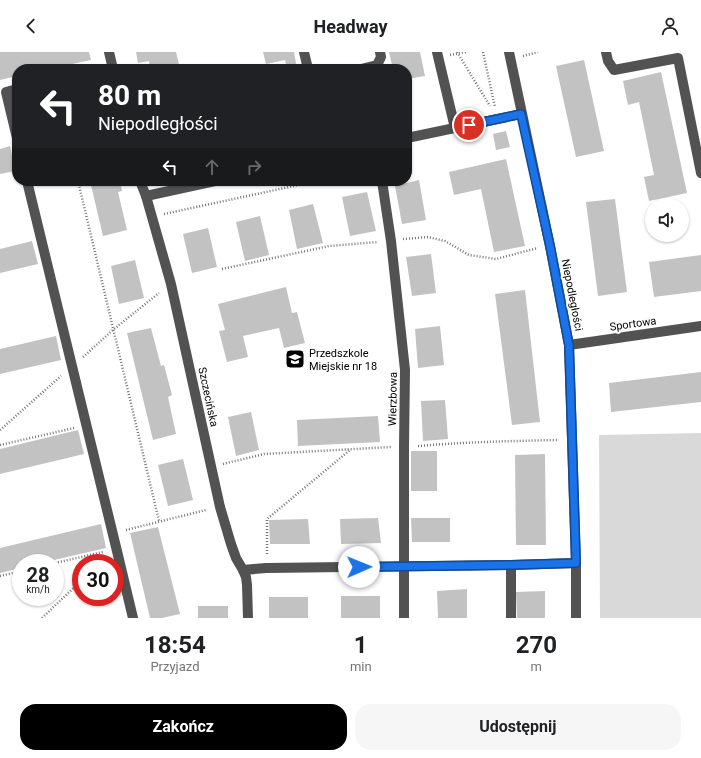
<!DOCTYPE html>
<html lang="pl">
<meta charset="utf-8">
<style>
body{margin:0;font-family:Roboto,sans-serif;background:#f6f6f6;color:#202124;height:100vh;display:flex;flex-direction:column;font-size:15px;white-space:nowrap}
*{box-sizing:border-box;margin:0}
p{font-size:13px;color:#757577}
.icon{flex:none;width:22px;height:22px;fill:none;stroke:currentColor;stroke-width:2;stroke-linecap:round;stroke-linejoin:round}
.map{position:relative;height:566px;overflow:hidden}
.sheet{display:flex;flex-direction:column;background:#fff;flex:1}
.sheet>*{flex:none}
.top-card{position:absolute;left:12px;top:12px;width:400px;height:122px;border-radius:16px;box-shadow:0 1px 3px #0004;background:#202124;color:#fff;overflow:hidden}
.tools{position:absolute;left:645px;top:146px;display:grid;gap:8px}
.tools a{display:grid;place-items:center;width:44px;height:44px;border-radius:50%;background:#fff;box-shadow:0 1px 3px #0004;font-size:20px}
.speed{position:absolute;left:12px;top:502px;display:flex;gap:8px;font-size:20px;font-weight:700;text-align:center}
.speed>*{display:grid;place-content:center;width:52px;height:52px;border-radius:50%;background:#fff;box-shadow:0 1px 3px #0004;line-height:1}
.speed small{font-size:10px;font-weight:400}
.speed .limit{border:6px solid #d22;background:#fff;color:#111}
.pin{position:absolute;display:grid;place-items:center;width:34px;height:34px;color:#fff;margin:-17px;border:2px solid #fff;border-radius:50%;box-shadow:0 1px 4px #0007}
.me{position:absolute;width:44px;margin:-22px;rotate:89deg;stroke-linejoin:round;filter:drop-shadow(0 0 3px #0008)}
.turn{display:flex;align-items:center;gap:14px;height:84px;padding:0 20px;font-size:18px}
.turn .icon{width:52px;height:52px;stroke-width:2.5}
.turn b{display:block;font-size:28px;line-height:34px}
.lanes{display:flex;align-items:center;height:38px;padding:0 20px;background:#0003;justify-content:center;gap:20px;direction:ltr}
.lanes .off{opacity:.35}
.eta{display:flex;justify-content:space-evenly;align-items:center;height:68px;text-align:center}
.eta b{font-size:24px;font-weight:700;line-height:28px}
.button{display:flex;gap:8px;margin-top:auto;padding:8px 20px}
.button a{flex:1;height:46px;border-radius:16px;background:#000;color:#fff;font-size:16px;font-weight:700;line-height:46px;text-align:center}
.button a+a{background:#f6f6f6;color:#202124}
header{display:flex;justify-content:space-between;align-items:center;height:52px;padding:0 20px;background:#fff;font-size:18px;font-weight:700}
.map>svg:first-child{display:block}
.green{fill:#d9d9d9}
.building{fill:#c2c2c2}
.lines{fill:none;stroke-linecap:round;stroke-linejoin:round}
.path{stroke:#747474;stroke-width:2.5;stroke-dasharray:1 2;stroke-linecap:butt}
.minor{stroke:#525252;stroke-width:10}
.route-casing{stroke:#114b97;stroke-width:10}
.route{stroke:#1a73e8;stroke-width:7}
.labels{text-anchor:middle;dominant-baseline:central;stroke-width:4;stroke-linejoin:round;paint-order:stroke}
.street-label{font-size:11px;fill:#000;stroke:#fff}
.poi-label{font-size:11px;fill:#000;stroke:#fff;text-anchor:start}
</style>
<header><svg class="icon" aria-label="back" viewBox="0 0 24 24"><path d="M15 5l-7 7 7 7"/></svg>Headway<svg class="icon" aria-label="person" viewBox="0 0 24 24"><circle cx="12" cy="8" r="4"/><path d="M4 21q1-7 8-7t8 7"/></svg></header>
<div class="map">
<svg width="701" height="566" viewBox="0 0 701 566">
<rect width="100%" height="100%" fill="#fff"/>
<path class="green" d="M701 381V566H600L599 383Z"/>
<g class="building">
<path d="M0 0H89L91 8 49 17H17V24L0 28Z"/>
<path d="M136 0H176L180 17H150L149 9 138 11Z"/>
<path d="M263 0H294L297 17H287L285 8 266 12Z"/>
<path d="M389 0H420L425 24 407 27V17H393Z"/>
<path d="M584 8 604 99 576 105 556 14Z"/>
<path d="M661 20 687 141 649 149 644 125 654 123 639 50 628 53 623 29Z"/>
<path d="M506 79 510 95 496 98 493 82Z"/>
<path d="M10 94 15 119 0 122V97Z"/>
<path d="M506 107 525 194 494 200 481 137 454 143 449 120Z"/>
<path d="M419 128 426 168 402 172 395 134Z"/>
<path d="M90 129H120L122 139 118 140 127 178 103 184Z"/>
<path d="M367 140 376 179 350 184 342 145Z"/>
<path d="M615 147 627 240 598 244 586 150Z"/>
<path d="M313 152 323 191 297 197 289 158Z"/>
<path d="M260 164 269 203 245 209 236 170Z"/>
<path d="M208 176 217 215 192 221 183 182Z"/>
<path d="M32 189 38 212 0 221V197Z"/>
<path d="M431 202 436 241 412 244 406 205Z"/>
<path d="M701 203V239L654 245 649 210Z"/>
<path d="M135 208 144 246 119 252 111 214Z"/>
<path d="M286 235 292 261 297 260 305 291 284 296 279 276 243 284 248 305 227 310 219 279 225 278 218 252Z"/>
<path d="M525 238 540 370 512 373 495 242Z"/>
<path d="M440 274 444 313 418 316 415 277Z"/>
<path d="M151 276 161 314 164 313 172 343 168 345 176 382 153 388 127 281Z"/>
<path d="M56 284 61 308 0 322V297Z"/>
<path d="M701 320V350L611 360 609 331Z"/>
<path d="M445 348 448 387 423 389 421 349Z"/>
<path d="M251 360 259 398 236 404 228 365Z"/>
<path d="M378 364 380 390 298 394 297 368Z"/>
<path d="M78 378 84 402 0 422V397Z"/>
<rect x="411" y="399" width="26" height="40"/>
<path d="M545 402 546 493H516L515 403Z"/>
<path d="M183 407 193 448 168 454 158 413Z"/>
<path d="M378 466 381 491 341 492 340 467Z"/>
<path d="M411 466H450V490H412Z"/>
<path d="M308 467 310 492H270L269 468Z"/>
<path d="M101 472 106 496 41 511H21V516L0 521V496Z"/>
<path d="M158 475 180 562 162 566H150L130 481Z"/>
<path d="M467 537V566H438L437 539Z"/>
<path d="M545 539V566H517L516 540Z"/>
<rect x="341" y="544" width="39" height="22"/>
<rect x="269" y="545" width="39" height="21"/>
<rect x="198" y="554" width="30" height="12"/>
</g>
<g class="lines">
<g class="path">
<path d="M457 0 490 54"/>
<path d="M483 0 495 55"/>
<path d="M450 3 466 0"/>
<path d="M523 4 538 0"/>
<path d="M78 129 159 469"/>
<path d="M164 162 317 129"/>
<path d="M403 187 428 185 445 189 469 203 496 207 538 196"/>
<path d="M222 217 329 194 378 190"/>
<path d="M83 305 114 277 159 241"/>
<path d="M0 378 61 324"/>
<path d="M0 393 74 376"/>
<path d="M418 394C465 390 511 389 559 388"/>
<path d="M223 412 264 402 391 395"/>
<path d="M126 478 206 458"/>
<path d="M267 502V467L350 398"/>
<path d="M55 511 103 500"/>
<path d="M99 511 104 506"/>
<path d="M0 524 21 519"/>
<path d="M42 566 81 529"/>
</g>
<g class="minor">
<path d="M109 0 113 17"/>
<path d="M304 0 308 17"/>
<path d="M437 0 455 76"/>
<path d="M509 0 550 194 569 293 576 511V566"/>
<path d="M606 0 608 9 614 18 678 6 701 121"/>
<path d="M361 17 377 13 381 5 380 0"/>
<path d="M17 37 6 40 17 86"/>
<path d="M407 86 521 62"/>
<path d="M27 129 116 495 133 566"/>
<path d="M140 129 146 144 171 232 220 455 231 492 236 506 243 518 246 525 247 533 248 566"/>
<path d="M382 129 391 189 405 318 404 395V566"/>
<path d="M146 144 215 129"/>
<path d="M569 293 701 274"/>
<path d="M243 518 266 516 511 513 576 511"/>
<path d="M511 566V513"/>
</g>
</g>
<g class="lines">
<defs>
<path id="route" d="M359 515 511 513 576 511 569 293 550 194 521 62 469 73"/>
</defs>
<use href="#route" class="route-casing"/>
<use href="#route" class="route"/>
</g>
<defs>
<symbol id="school-square" viewBox="-11 -11 22 22"><rect x="-9" y="-9" width="18" height="18" rx="4" fill="#000" stroke="#fff"/><path d="M0-5L7-2L0 1L-7-2ZM-4 1L0 2.5L4 1V4Q0 6-4 4Z" fill="#fff"/></symbol>
</defs>
<g fill-rule="evenodd">
<use href="#school-square" x="284" y="296" width="22" height="22"/>
</g>
<g class="labels">
<g class="street-label">
<text transform="translate(572 243) rotate(79)">Niepodległości</text>
<text transform="translate(633 272) rotate(-8)">Sportowa</text>
<text transform="translate(208 345) rotate(78)">Szczecińska</text>
<text transform="translate(393 347) rotate(-89)">Wierzbowa</text>
</g>
<g class="poi-label">
<text x="309" y="301">Przedszkole<tspan x="309" dy="13">Miejskie nr 18</tspan></text>
</g>
</g>
</svg>
<div class="tools">
<a><svg class="icon" aria-label="sound" viewBox="0 0 24 24"><path d="M4 9h4l5-4v14l-5-4H4zM17 9q2 3 0 6"/></svg></a>
</div>
<div class="speed"><div>28<small>km/h</small></div><div class="limit">30</div></div>
<div class="pin" style="left:469px;top:73px;background:#d93025"><svg class="icon" aria-label="arrive" viewBox="0 0 24 24"><path d="M6 21V4h12l-3 4 3 4H6"/></svg></div>
<svg class="me" style="left:359px;top:515px" viewBox="-20 -20 40 40"><circle r="19" fill="#fff"/><path d="M0-13L10 11 0 6-10 11z" fill="#1a73e8"/></svg>
<div class="top-card">
<div class="turn"><svg class="icon" aria-label="left" viewBox="0 0 24 24"><path d="M17 20v-9H6M10 6l-5 5 5 5"/></svg><div><b>80 m</b>Niepodległości</div></div>
<div class="lanes"><svg class="icon" aria-label="left" viewBox="0 0 24 24"><path d="M17 20v-9H6M10 6l-5 5 5 5"/></svg><svg class="icon off" aria-label="ahead" viewBox="0 0 24 24"><path d="M12 20V5M6 11l6-6 6 6"/></svg><svg class="icon off" aria-label="right" viewBox="0 0 24 24"><path d="M7 20v-9h11M14 6l5 5-5 5"/></svg></div>
</div>
</div>
<section class="sheet">
<div class="eta">
<div><b>18:54</b><p>Przyjazd</p></div>
<div><b>1</b><p>min</p></div>
<div><b>270</b><p>m</p></div>
</div>
<div class="button"><a>Zakończ</a><a>Udostępnij</a></div>
</section>
